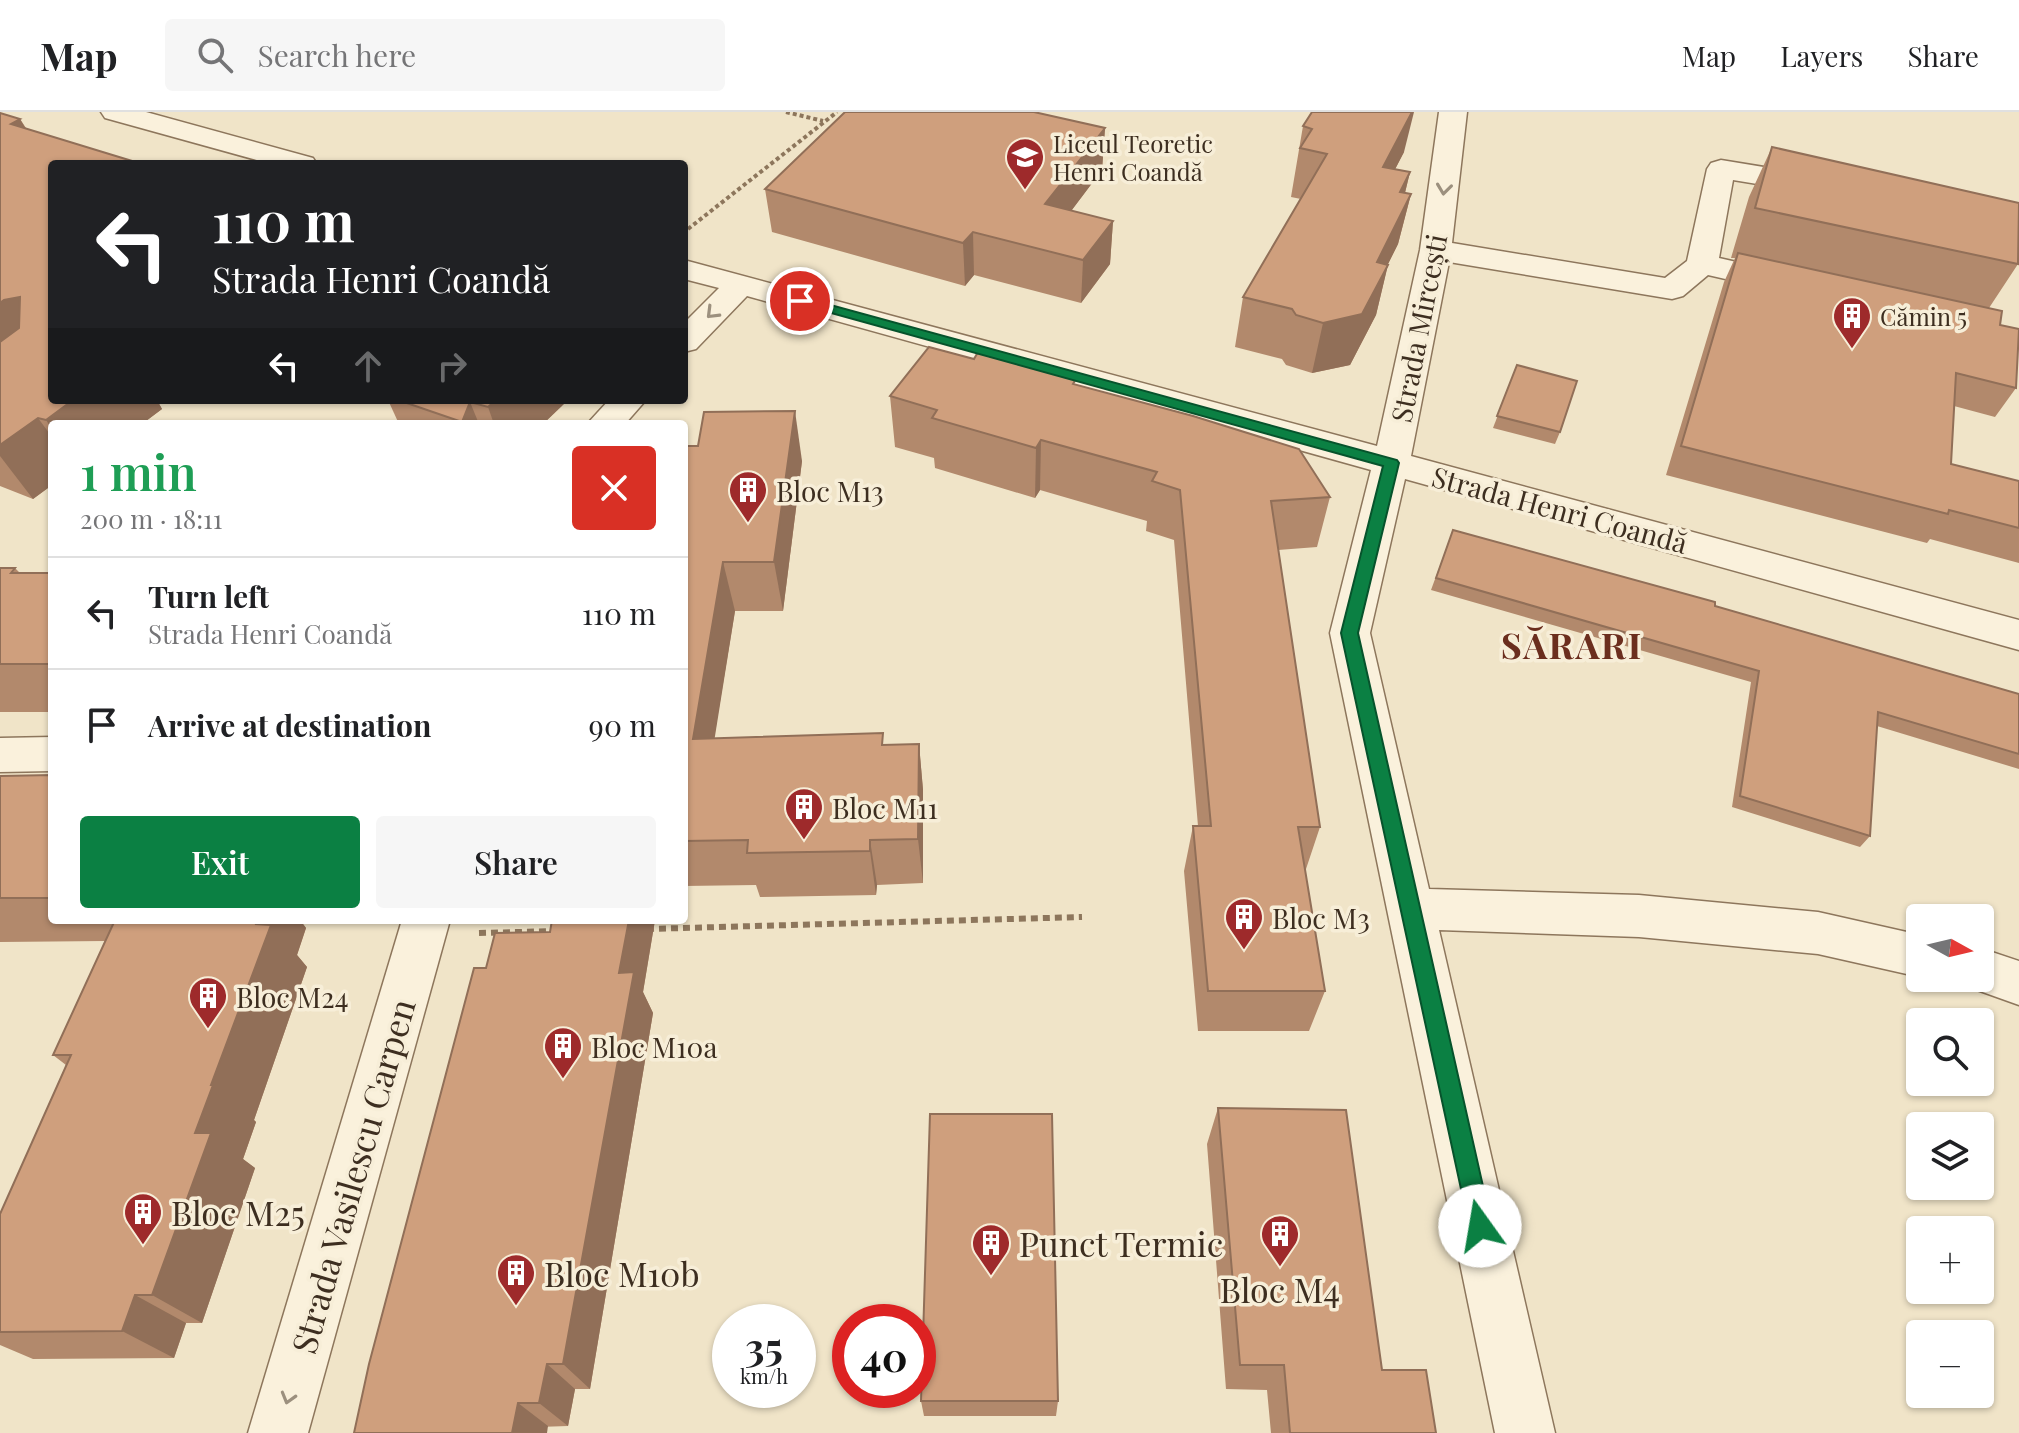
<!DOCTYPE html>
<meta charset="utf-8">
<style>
body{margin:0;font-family:"Playfair Display",serif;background:#f6f6f6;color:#202124;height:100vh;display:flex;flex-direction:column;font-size:30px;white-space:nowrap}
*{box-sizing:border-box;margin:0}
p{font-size:26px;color:#757577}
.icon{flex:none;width:44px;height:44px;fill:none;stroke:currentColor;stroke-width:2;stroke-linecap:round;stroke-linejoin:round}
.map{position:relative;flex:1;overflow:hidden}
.details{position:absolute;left:48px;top:308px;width:640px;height:504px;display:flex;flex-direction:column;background:#fff;border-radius:8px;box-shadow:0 2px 6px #0004}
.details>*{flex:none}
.banner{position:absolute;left:48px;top:48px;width:640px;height:244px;border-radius:8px;box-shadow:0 2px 6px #0004;background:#202124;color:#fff;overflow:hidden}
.needle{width:52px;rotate:98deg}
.tools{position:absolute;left:1906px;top:792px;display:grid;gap:16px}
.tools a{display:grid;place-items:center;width:88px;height:88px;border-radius:8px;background:#fff;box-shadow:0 2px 6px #0004;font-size:40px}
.speed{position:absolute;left:712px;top:1192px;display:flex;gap:16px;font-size:40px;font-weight:700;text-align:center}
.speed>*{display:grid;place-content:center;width:104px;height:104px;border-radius:50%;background:#fff;box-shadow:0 2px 6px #0004;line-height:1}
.speed small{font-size:20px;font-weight:400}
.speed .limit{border:12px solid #d22;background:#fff;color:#111}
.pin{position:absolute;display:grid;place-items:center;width:68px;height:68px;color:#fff;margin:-34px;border:4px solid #fff;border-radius:50%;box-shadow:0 2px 8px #0007}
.me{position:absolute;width:88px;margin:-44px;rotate:347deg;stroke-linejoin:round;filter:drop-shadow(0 0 6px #0008)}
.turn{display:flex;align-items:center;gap:28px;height:168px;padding:0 32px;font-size:36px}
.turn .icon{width:104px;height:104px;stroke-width:2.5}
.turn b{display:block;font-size:56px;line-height:68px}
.lanes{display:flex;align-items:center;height:76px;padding:0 32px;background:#0003;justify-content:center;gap:40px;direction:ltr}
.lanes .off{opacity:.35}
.round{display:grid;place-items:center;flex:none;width:84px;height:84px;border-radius:8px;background:#f6f6f6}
.summary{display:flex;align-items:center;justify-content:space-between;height:136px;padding:0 32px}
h1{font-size:48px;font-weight:600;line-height:60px;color:#1e9e55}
.action{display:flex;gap:16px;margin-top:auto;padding:16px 32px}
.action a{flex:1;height:92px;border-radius:8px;background:#0b8043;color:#fff;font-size:32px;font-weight:600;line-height:92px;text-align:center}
.action a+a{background:#f6f6f6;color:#202124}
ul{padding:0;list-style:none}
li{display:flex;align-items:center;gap:24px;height:112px;padding:0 32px;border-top:2px solid #e0e0e0}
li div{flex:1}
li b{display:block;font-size:30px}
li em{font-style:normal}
header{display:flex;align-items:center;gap:48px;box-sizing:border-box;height:112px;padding:0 40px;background:#fff;border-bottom:2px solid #e0e0e0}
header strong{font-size:38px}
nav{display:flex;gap:44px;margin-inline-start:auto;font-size:28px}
.search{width:560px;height:72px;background:#f6f6f6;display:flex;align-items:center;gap:20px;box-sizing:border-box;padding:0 28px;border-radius:8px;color:#757577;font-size:30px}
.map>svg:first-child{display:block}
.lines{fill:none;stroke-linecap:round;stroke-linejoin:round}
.minor-casing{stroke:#8d765c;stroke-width:3}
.path-far1{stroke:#8d765c;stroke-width:4;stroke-dasharray:4 3;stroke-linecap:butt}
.path{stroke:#8d765c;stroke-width:6;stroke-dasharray:7 5;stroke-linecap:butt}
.minor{fill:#faf1dc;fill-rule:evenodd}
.wall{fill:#b2896c}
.shaded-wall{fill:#916f58}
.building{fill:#cf9f7d;stroke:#916f58;stroke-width:2}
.oneway{stroke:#9c907e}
.route{fill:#0b8043;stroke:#07532c;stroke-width:2}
.labels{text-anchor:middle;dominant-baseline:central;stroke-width:7;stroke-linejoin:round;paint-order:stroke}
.far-poi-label{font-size:24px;fill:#3d2e20;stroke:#f7eed8;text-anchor:start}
.street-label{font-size:28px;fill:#3d2e20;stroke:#f7eed8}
.poi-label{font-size:28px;fill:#3d2e20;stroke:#f7eed8;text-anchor:start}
.near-street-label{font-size:34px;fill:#3d2e20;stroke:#f7eed8}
.near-poi-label{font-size:34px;fill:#3d2e20;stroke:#f7eed8;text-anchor:start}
.district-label{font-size:36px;font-weight:bold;letter-spacing:2px;fill:#6b2e1e;stroke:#f7eed8}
</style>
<header>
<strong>Map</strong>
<div class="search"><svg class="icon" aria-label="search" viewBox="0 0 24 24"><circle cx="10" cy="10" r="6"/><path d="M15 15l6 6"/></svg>Search here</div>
<nav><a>Map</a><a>Layers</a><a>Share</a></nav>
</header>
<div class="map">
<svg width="2019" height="1321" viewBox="0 0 2019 1321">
<rect width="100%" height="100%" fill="#f0e4c8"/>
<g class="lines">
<defs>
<g id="minor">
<path d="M101 0H146L313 46 317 52H271L105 6Z"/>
<path d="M1439 0H1467L1452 131 1665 166 1687 149 1707 57 1711 51 1721 48 1819 64 1829 67 1834 73 1829 79 1819 82 1733 68 1719 146 1798 164 1803 171 1798 178 1787 181 1708 163 1683 184 1672 187 1449 150 1411 344 2019 508V538L1405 367 1370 521 1429 777 1639 783 1818 800 1920 823V865L1818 842 1639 825 1439 818 1555 1321H1495L1330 521 1371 358 747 184 696 237 684 240V211L719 176 684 167V148L1377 334 1420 138Z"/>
<path d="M609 288H646L625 312H587Z"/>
<path d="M52 625V659L0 660V626Z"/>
<path d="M402 808H450L308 1321H248Z"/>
<path d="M1980 836 2019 849V893L1963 873 1959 866H1980Z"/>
</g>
</defs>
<use href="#minor" class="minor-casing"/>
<g class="path-far1">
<path d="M786 0 823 9"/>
<path d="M688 117 837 0"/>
</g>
<g class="path">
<path d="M647 817 1082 805"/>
<path d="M479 821 557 819"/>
</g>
<use href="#minor" class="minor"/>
</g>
<g class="wall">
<path d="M0 1 20 7 26 16 52 288H161L158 290 162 297 142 312H52V373L33 387 0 374Z"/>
<path d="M1303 14 1404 40 1395 57 1410 60 1405 81 1411 82 1398 132 1388 152 1376 203 1350 253 1312 261 1286 253 1282 247 1235 235 1243 185 1301 87 1291 85Z"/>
<path d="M1105 16 1102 58 1071 99 1113 109 1110 152 1081 191 974 163 965 174 772 120 765 77Z"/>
<path d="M1772 35 2018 152 1989 196 2000 213 2016 276 1995 305 1954 294 1951 352 2019 369V451L1930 427 1927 431 1666 363 1724 170 1735 146H1731L1749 85Z"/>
<path d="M974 247 1076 273 1330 385 1317 435 1278 438 1320 715 1305 760 1325 879 1309 919H1198L1184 759 1193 714H1198L1174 428 1146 419 1147 409 1040 378 1035 386 935 356 934 346 895 335 890 284Z"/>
<path d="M1517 253 1560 320 1555 332 1493 316Z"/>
<path d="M388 288H567V289L543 312H399Z"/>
<path d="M684 334 802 349 783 499H735L714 626 884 633 919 632 923 678V771L877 773 876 783 760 785 756 773 684 774Z"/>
<path d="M1453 418 2019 582V657L1877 614 1870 724 1860 735 1732 695 1751 570 1431 478Z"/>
<path d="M0 456H15L20 461H52V600H0Z"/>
<path d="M52 663V808H300L306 816 297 843 307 855 254 1008 256 1010 243 1047 255 1056 202 1211H186L174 1246 33 1247 0 1233V1102L66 953 53 943 105 829 0 830V664Z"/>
<path d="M552 808H655L643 880 653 901 590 1277H575L568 1314 354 1321 486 856 550 820Z"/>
<path d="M1218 996 1382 1258 1436 1321H1271L1267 1278 1226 1277 1207 1032Z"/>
<path d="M921 1289H1058L1056 1304H924Z"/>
</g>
<g class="shaded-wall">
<path d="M1412 0H1414L1404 40 1371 104 1383 55Z"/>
<path d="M20 7 49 56 11 12Z"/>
<path d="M1105 16 1102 58 1044 135 1045 92Z"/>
<path d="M1410 60 1398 109 1411 82 1398 132 1386 156 1388 153 1376 203 1350 253 1312 261 1323 211 1377 150 1400 80Z"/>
<path d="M1113 109 1110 152 1081 191 1083 148Z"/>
<path d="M973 120 974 163 965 174 963 131Z"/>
<path d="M20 185 52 233 0 266V191L4 188Z"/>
<path d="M73 288H161L158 290 162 297 142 312H52V317L46 308Z"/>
<path d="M496 288H567V289L543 312H494L488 295Z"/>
<path d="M470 290 479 312H463L462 310Z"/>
<path d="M795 299 802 349 783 499 774 450Z"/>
<path d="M38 306 52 325V373L33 387 0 344V333Z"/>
<path d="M1041 328 1040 378 1035 386 1036 336Z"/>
<path d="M723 450 735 499 707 674 693 627Z"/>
<path d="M919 632 923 678V771L918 727Z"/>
<path d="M870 728 877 773 876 783 870 739Z"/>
<path d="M257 808H300L306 816 297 843 307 855 254 1008 256 1010 243 1047 255 1056 202 1211 152 1183 195 1021 211 973Z"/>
<path d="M629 808H655L643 880 653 901 590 1277 563 1252 619 861Z"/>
<path d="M135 1183 186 1211 174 1246 122 1219Z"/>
<path d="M547 1252 575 1277 568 1314 539 1291Z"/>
<path d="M518 1291 548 1314 547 1321H512Z"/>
</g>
<g class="building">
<path d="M845 0H1034L1105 16 1045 92 1113 109 1083 148 973 120 963 131 765 77Z"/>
<path d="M1312 0H1412L1383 55 1410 60 1400 80 1411 82 1377 150 1388 153 1362 202 1323 211 1296 203 1292 197 1243 185 1327 42 1300 36 1312 17 1303 14Z"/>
<path d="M0 1 20 7 11 12 142 52H52V288H73L46 308 38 306 0 333V230L19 216 20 185 4 188 0 191Z"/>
<path d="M1772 35 2019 91 2018 152 1755 96Z"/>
<path d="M1738 141 2002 199 2000 213 2019 217 2016 276 1956 261 1951 352 2019 369V416L1949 398 1948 402 1681 334Z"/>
<path d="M929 235 974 247 978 240 1076 267 1073 272 1193 304 1299 337 1330 385 1271 389 1320 715H1298L1325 879H1208L1193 714H1211L1180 378 1152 369 1157 360 1041 328 1036 336 932 306 937 298 890 284Z"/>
<path d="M1517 253 1577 269 1560 320 1497 304Z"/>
<path d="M398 288H496L488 295 470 290 462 310Z"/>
<path d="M795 299 774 450H723L693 627 883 621 882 633 919 632 918 727 870 728V739L747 741 748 728 684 729V334H698L704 300Z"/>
<path d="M1453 418 1715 490V494L2019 582V642L1878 600 1870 724 1740 684 1759 559 1436 466Z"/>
<path d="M0 456H15L11 461H52V552H0Z"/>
<path d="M52 663V786H0V664Z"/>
<path d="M115 808H257L256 812 271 813 211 973H213L195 1021H211L152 1183H135L122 1219 0 1220V1102L71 943H53Z"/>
<path d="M552 808H629L619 861 634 860 563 1252H547L539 1291H518L512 1321H354L369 1252 474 856H486L495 821 550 820Z"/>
<path d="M1218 996 1346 998 1382 1258H1426L1436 1321H1290L1284 1253H1240Z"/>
<path d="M930 1002H1052L1058 1289H921Z"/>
</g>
<defs><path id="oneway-chevron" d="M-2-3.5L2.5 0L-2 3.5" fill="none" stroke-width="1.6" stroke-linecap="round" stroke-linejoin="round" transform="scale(2)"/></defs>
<g class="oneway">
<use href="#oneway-chevron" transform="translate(1444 77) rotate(97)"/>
<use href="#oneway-chevron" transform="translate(712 201) rotate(135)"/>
<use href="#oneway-chevron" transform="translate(288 1286) rotate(106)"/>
</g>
<path class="route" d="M795 186H805L1397 348 1399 351 1358 521 1492 1114 1488 1122 1480 1126 1472 1122 1469 1114 1341 521 1383 354 795 191Z"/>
<defs>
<symbol id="school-pin" viewBox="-11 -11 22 30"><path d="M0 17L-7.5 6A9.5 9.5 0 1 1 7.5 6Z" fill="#9e2a2b" stroke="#f7eed8"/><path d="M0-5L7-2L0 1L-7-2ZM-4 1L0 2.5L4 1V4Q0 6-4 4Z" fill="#fff"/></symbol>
<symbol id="building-pin" viewBox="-11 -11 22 30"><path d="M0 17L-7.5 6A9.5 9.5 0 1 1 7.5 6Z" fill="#9e2a2b" stroke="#f7eed8"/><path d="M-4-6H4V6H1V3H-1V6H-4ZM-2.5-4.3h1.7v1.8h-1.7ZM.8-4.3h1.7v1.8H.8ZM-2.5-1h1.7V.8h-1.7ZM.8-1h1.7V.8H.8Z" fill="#fff"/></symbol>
</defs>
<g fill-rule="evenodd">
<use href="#school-pin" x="1003" y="23" width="44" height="60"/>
<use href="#building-pin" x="1830" y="182" width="44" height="60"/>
<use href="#building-pin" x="726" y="356" width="44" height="60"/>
<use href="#building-pin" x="782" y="673" width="44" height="60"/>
<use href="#building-pin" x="1222" y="783" width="44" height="60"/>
<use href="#building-pin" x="186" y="862" width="44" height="60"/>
<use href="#building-pin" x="541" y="912" width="44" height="60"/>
<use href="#building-pin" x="121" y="1078" width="44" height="60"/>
<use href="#building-pin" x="1258" y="1100" width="44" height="60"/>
<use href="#building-pin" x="969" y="1109" width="44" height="60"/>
<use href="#building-pin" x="494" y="1139" width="44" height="60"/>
</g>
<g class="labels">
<g class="far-poi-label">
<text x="1053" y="31">Liceul Teoretic<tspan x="1053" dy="28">Henri Coandă</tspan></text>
<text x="1880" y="204">Cămin 5</text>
</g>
<g class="street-label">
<text transform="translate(1418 216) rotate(-79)">Strada Mircești</text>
<text transform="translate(1560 397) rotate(15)">Strada Henri Coandă</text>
</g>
<g class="poi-label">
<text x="776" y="378">Bloc M13</text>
<text x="832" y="695">Bloc M11</text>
<text x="1272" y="805">Bloc M3</text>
<text x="236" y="884">Bloc M24</text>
<text x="591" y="934">Bloc M10a</text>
</g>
<g class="near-street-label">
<text transform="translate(352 1064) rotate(-74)">Strada Vasilescu Carpen</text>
</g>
<g class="near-poi-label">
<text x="171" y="1100">Bloc M25</text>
<text x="1019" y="1131">Punct Termic</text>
<text x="544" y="1161">Bloc M10b</text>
<text x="1280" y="1177" text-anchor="middle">Bloc M4</text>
</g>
<g class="district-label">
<text x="1572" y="532">SĂRARI</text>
</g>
</g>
</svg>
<div class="tools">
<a><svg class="needle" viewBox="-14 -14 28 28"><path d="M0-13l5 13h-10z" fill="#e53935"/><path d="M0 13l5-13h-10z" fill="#757577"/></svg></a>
<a><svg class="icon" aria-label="search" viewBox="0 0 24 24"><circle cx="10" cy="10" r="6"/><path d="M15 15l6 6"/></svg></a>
<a><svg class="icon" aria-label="layers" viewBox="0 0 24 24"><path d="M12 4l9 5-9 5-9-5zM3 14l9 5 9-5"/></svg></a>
<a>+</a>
<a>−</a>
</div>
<div class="speed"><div>35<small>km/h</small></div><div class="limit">40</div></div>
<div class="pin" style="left:800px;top:189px;background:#d93025"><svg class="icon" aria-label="arrive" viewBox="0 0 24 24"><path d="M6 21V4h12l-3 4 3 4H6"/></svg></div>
<svg class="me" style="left:1480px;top:1114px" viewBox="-20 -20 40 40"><circle r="19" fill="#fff"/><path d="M0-13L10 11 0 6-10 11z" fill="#0b8043"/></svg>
<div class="banner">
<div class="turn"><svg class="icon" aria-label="left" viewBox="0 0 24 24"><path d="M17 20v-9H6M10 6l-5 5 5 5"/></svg><div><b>110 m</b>Strada Henri Coandă</div></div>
<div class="lanes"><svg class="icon" aria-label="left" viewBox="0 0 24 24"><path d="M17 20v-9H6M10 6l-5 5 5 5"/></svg><svg class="icon off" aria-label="ahead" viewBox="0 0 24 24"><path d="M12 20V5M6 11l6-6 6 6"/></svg><svg class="icon off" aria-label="right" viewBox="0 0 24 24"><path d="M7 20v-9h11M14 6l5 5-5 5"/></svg></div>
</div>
<section class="details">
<div class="summary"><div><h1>1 min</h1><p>200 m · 18:11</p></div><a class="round" style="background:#d93025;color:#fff"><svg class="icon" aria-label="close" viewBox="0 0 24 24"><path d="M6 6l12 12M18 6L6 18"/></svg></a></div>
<ul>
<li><svg class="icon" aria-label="left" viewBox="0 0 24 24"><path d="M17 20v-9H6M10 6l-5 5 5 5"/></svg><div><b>Turn left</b><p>Strada Henri Coandă</p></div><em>110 m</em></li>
<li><svg class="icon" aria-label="arrive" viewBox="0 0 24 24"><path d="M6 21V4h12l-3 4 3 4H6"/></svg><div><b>Arrive at destination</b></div><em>90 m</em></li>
</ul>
<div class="action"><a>Exit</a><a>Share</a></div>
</section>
</div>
